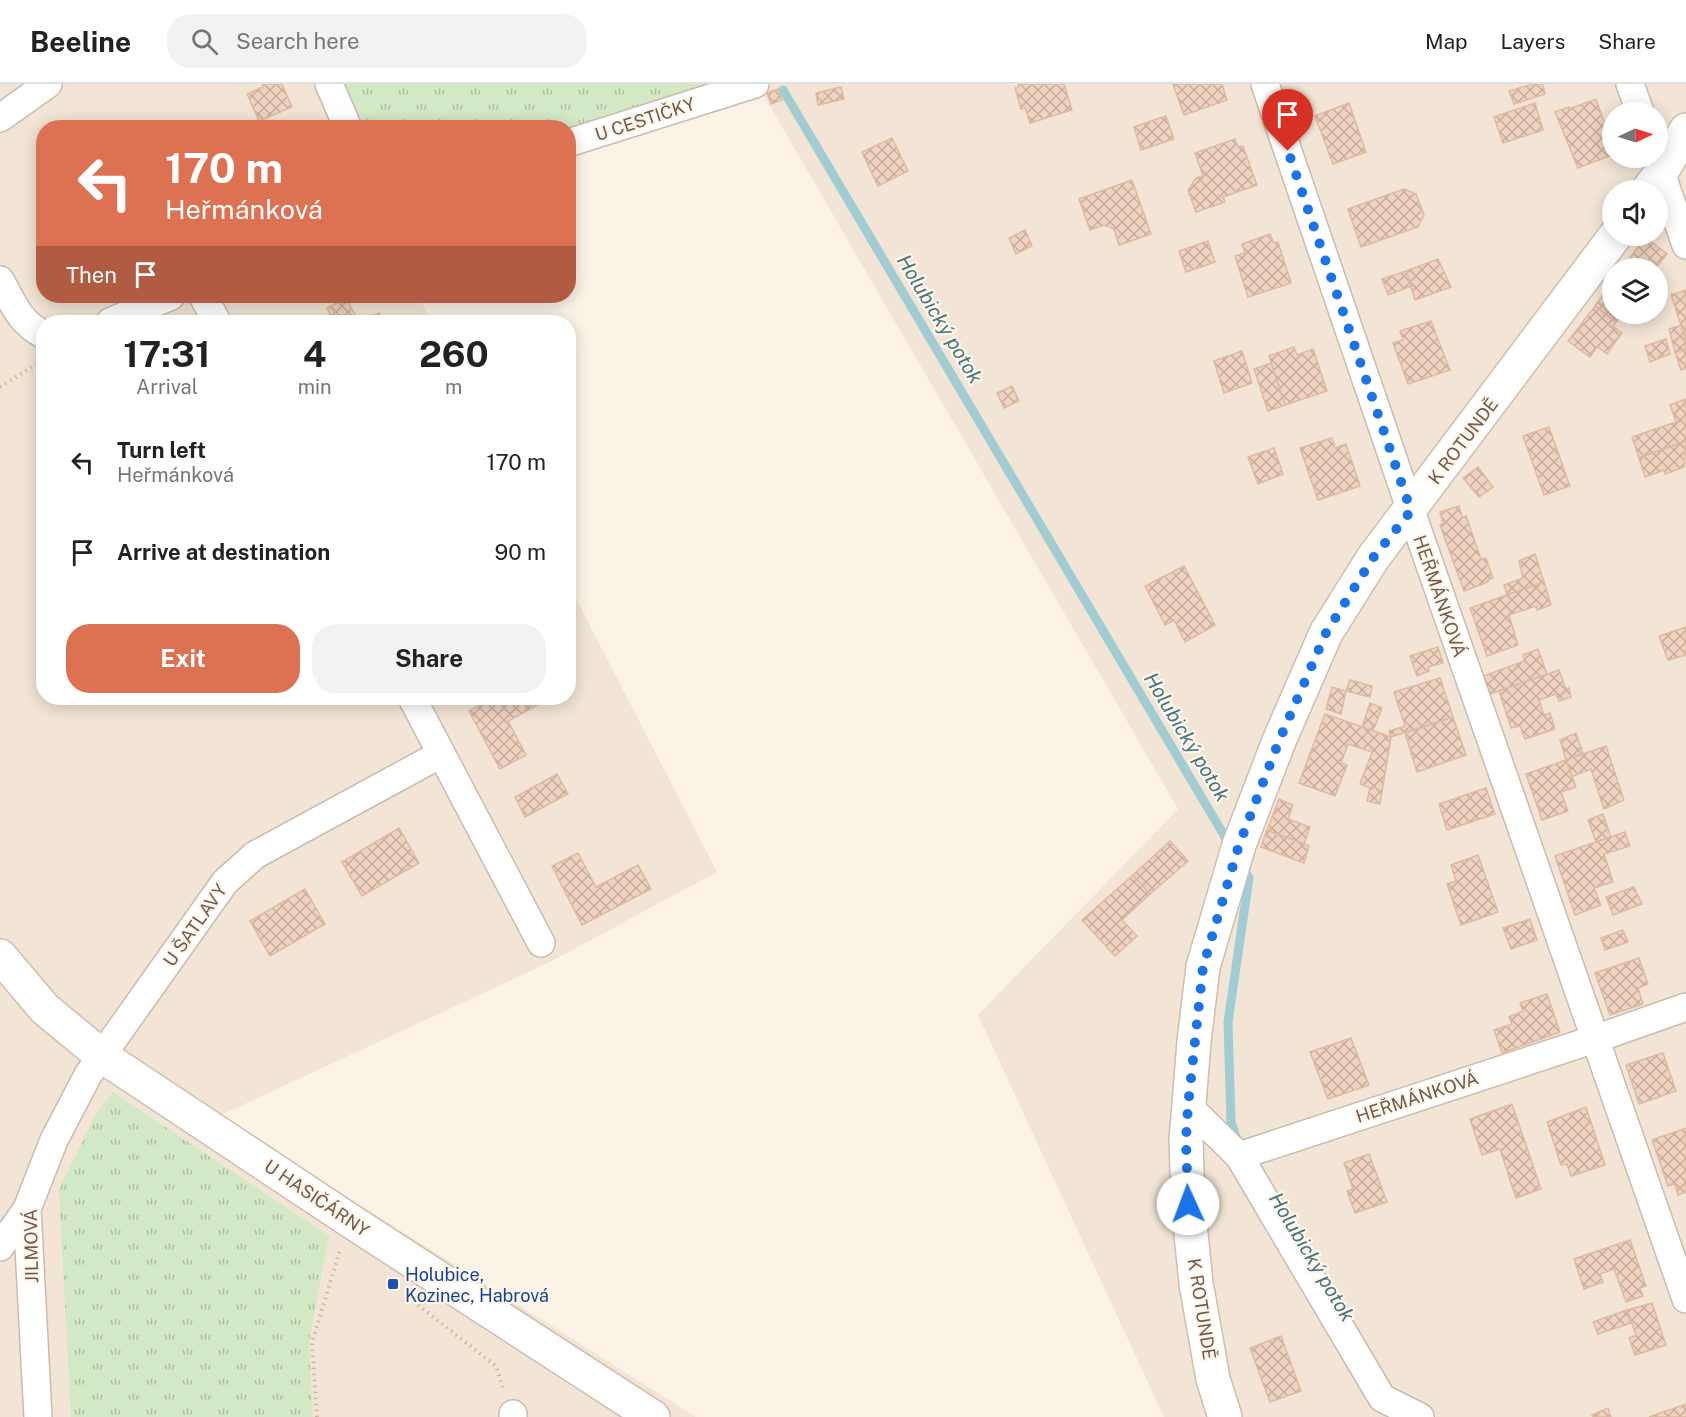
<!DOCTYPE html>
<meta charset="utf-8">
<style>
body{margin:0;font-family:"Public Sans",sans-serif;background:#f2f2f2;color:#222;height:100vh;display:flex;flex-direction:column;font-size:22px;white-space:nowrap}
*{box-sizing:border-box;margin:0}
p{font-size:20px;color:#767676}
.icon{flex:none;width:33px;height:33px;fill:none;stroke:currentColor;stroke-width:2;stroke-linecap:round;stroke-linejoin:round}
.map{position:relative;flex:1;overflow:hidden}
.drawer{position:absolute;left:36px;top:231px;width:540px;height:390px;display:flex;flex-direction:column;background:#fff;border-radius:24px;box-shadow:0 3px 15px #0003}
.drawer>*{flex:none}
.hud{position:absolute;left:36px;top:36px;width:540px;height:183px;border-radius:24px;box-shadow:0 3px 15px #0003;background:#dd7253;color:#fff;overflow:hidden}
.needle{width:39px;rotate:86deg}
.fabs{position:absolute;left:1602px;top:18px;display:grid;gap:12px}
.fabs a{display:grid;place-items:center;width:66px;height:66px;border-radius:50%;background:#fff;box-shadow:0 3px 15px #0003;font-size:30px}
.pin{position:absolute;display:grid;place-items:center;width:51px;height:51px;color:#fff;margin:-62px -26px;border-radius:50% 50% 50% 0;rotate:-45deg;box-shadow:0 0 6px #0007}
.pin .icon{rotate:45deg}
.me{position:absolute;width:66px;margin:-33px;rotate:358deg;stroke-linejoin:round;filter:drop-shadow(0 0 4px #0008)}
.turn{display:flex;align-items:center;gap:21px;height:126px;padding:0 30px;font-size:27px}
.turn .icon{width:78px;height:78px;stroke-width:2.5}
.turn b{display:block;font-size:42px;line-height:51px}
.then{display:flex;align-items:center;height:57px;padding:0 30px;background:#0003;gap:12px;font-size:22px}
.eta{display:flex;justify-content:space-evenly;align-items:center;height:102px;text-align:center}
.eta b{font-size:36px;font-weight:700;line-height:42px}
.button{display:flex;gap:12px;margin-top:auto;padding:12px 30px}
.button a{flex:1;height:69px;border-radius:24px;background:#dd7253;color:#fff;font-size:24px;font-weight:700;line-height:69px;text-align:center}
.button a+a{background:#f2f2f2;color:#222}
ul{padding:0;list-style:none}
li{display:flex;align-items:center;gap:18px;height:90px;padding:0 30px}
li div{flex:1}
li b{display:block;font-size:22px}
li em{font-style:normal}
header{display:flex;align-items:center;gap:36px;box-sizing:border-box;height:84px;padding:0 30px;background:#fff;border-bottom:2px solid #e0e0e0}
header strong{font-size:28px}
nav{display:flex;gap:33px;margin-inline-start:auto;font-size:21px}
.search{width:420px;height:54px;background:#f2f2f2;display:flex;align-items:center;gap:15px;box-sizing:border-box;padding:0 21px;border-radius:24px;color:#767676;font-size:22px}
.map>svg:first-child{display:block}
.residential{fill:#f2e5d5;fill-rule:evenodd}
.grass{fill:url(#grass-tufts)}
.lines{fill:none;stroke-linecap:round;stroke-linejoin:round}
.stream{stroke:#a2ccd4;stroke-width:9}
.building{fill:url(#building-cross-hatch);stroke:#e0b9a1;stroke-width:1.5}
.street-casing{stroke:#ccbbad;stroke-width:30}
.secondary-casing{stroke:#d1bdad;stroke-width:36}
.path{stroke:#d3b6a2;stroke-width:4;stroke-dasharray:1.5 4.5;stroke-linecap:butt}
.street{stroke:#fff;stroke-width:27}
.secondary{stroke:#fff;stroke-width:33}
.route{stroke:#1a73e8;stroke-width:10;stroke-dasharray:0 18}
.transit-dot{fill:#1a4fb4;stroke:#fef7ec;stroke-width:2}
.labels{text-anchor:middle;dominant-baseline:central;stroke-width:4.5;stroke-linejoin:round;paint-order:stroke}
.street-label{font-size:18px;fill:#735a4c;stroke:#fef7ec}
.transit-label{font-size:18px;fill:#164399;stroke:#fef7ec;text-anchor:start}
.water-label{font-size:20px;font-style:italic;fill:#44747e;stroke:#fef7ec}
</style>
<header>
<strong>Beeline</strong>
<div class="search"><svg class="icon" aria-label="search" viewBox="0 0 24 24"><circle cx="10" cy="10" r="6"/><path d="M15 15l6 6"/></svg>Search here</div>
<nav><a>Map</a><a>Layers</a><a>Share</a></nav>
</header>
<div class="map">
<svg width="1686" height="1333" viewBox="0 0 1686 1333">
<defs>
<pattern id="grass-tufts" width="24" height="20" patternUnits="userSpaceOnUse" patternTransform="scale(1.5)"><rect width="24" height="20" fill="#d3e8c5"/><path d="M3 7l-1-3M5 7V3M7 7l1-3M15 17l-1-3M17 17v-4M19 17l1-3" fill="none" stroke="#b0bfa2"/></pattern>
<pattern id="building-cross-hatch" width="8" height="8" patternUnits="userSpaceOnUse" patternTransform="scale(1.5)"><rect width="8" height="8" fill="#efd2bf"/><path d="M0 0l8 8M0 8l8-8" fill="none" stroke="#c6ad9d"/></pattern>
</defs>
<rect width="100%" height="100%" fill="#fbf3e6"/>
<g class="residential">
<path d="M0 0H342L360 43 44 44V212H418L432 238H44V614H568L569 501 717 788 548 879 219 1032 696 1333H0Z"/>
<path d="M757 0H1686V1333H1164L978 931 1178 725ZM1612 28H1658V74H1612ZM1612 106H1658V152H1612ZM1612 184H1658V230H1612Z"/>
</g>
<g class="grass">
<path d="M342 0H712L569 48 568 44 360 43Z"/>
<path d="M113 1008 329 1152 309 1257 313 1333H71L59 1106 96 1030Z"/>
</g>
<g class="lines">
<g class="stream">
<path d="M783 6 1231 763"/>
<path d="M1238 1059 1231 1038 1228 938 1249 794 1241 780"/>
</g>
</g>
<g class="building">
<path d="M262 0H282L292 23 259 37 247 10 263 3Z"/>
<path d="M1018 0H1064L1072 26 1030 39 1025 24 1021 25 1015 4 1019 3Z"/>
<path d="M1173 0H1222L1227 16 1184 31Z"/>
<path d="M1532 0H1543L1545 10 1514 20 1509 7Z"/>
<path d="M841 3 844 15 818 21 816 9Z"/>
<path d="M778 5 782 16 771 20 767 9Z"/>
<path d="M1596 15 1612 60V71L1578 84 1555 28 1569 23V25Z"/>
<path d="M1349 19 1366 68 1333 80 1315 32Z"/>
<path d="M1535 19 1543 46 1503 59 1494 33Z"/>
<path d="M1166 32 1174 55 1141 66 1134 43Z"/>
<path d="M892 54 908 87 878 102 862 68Z"/>
<path d="M1235 55 1238 63 1243 62 1257 101 1223 113 1225 118 1196 128 1188 106 1196 94 1203 92 1195 69Z"/>
<path d="M1132 96 1151 150 1119 161 1114 145 1104 141 1090 146 1079 115Z"/>
<path d="M1404 105 1416 110 1424 131 1418 143 1361 163 1348 125Z"/>
<path d="M1025 146 1032 162 1016 170 1009 154Z"/>
<path d="M1270 150 1274 159 1278 158 1291 199 1248 213 1235 172 1245 169 1242 160Z"/>
<path d="M1645 153 1667 170 1656 184H1623Z"/>
<path d="M1208 157 1215 178 1186 188 1179 167Z"/>
<path d="M1438 175 1451 203 1415 216 1406 187Z"/>
<path d="M1406 187 1411 202 1388 211 1382 195Z"/>
<path d="M1612 198V230H1623L1616 238 1595 222Z"/>
<path d="M1686 206V256L1671 211Z"/>
<path d="M346 214 359 238H334L327 224Z"/>
<path d="M1595 222 1616 238 1613 242 1622 249 1607 270 1597 263 1590 273 1568 257Z"/>
<path d="M379 229 384 238H360Z"/>
<path d="M1431 237 1450 286 1408 300 1393 259 1403 256 1400 247Z"/>
<path d="M1681 241 1686 256V265L1675 268 1669 245Z"/>
<path d="M1666 255 1670 270 1650 278 1645 262Z"/>
<path d="M1294 263 1297 271 1313 265 1327 307 1285 321 1269 272Z"/>
<path d="M1686 265V284L1681 286 1675 268Z"/>
<path d="M1242 267 1252 299 1224 309 1214 277Z"/>
<path d="M1271 279 1285 321 1268 327 1254 285Z"/>
<path d="M1012 302 1019 317 1004 324 997 309Z"/>
<path d="M1686 315V357L1639 374 1632 353 1676 338 1670 321Z"/>
<path d="M1549 343 1570 402 1544 411 1523 352Z"/>
<path d="M1332 354 1335 364 1346 360 1360 402 1318 416 1300 364Z"/>
<path d="M1686 357 1684 383 1665 390 1664 386 1645 393 1639 374Z"/>
<path d="M1274 364 1283 390 1258 400 1248 373Z"/>
<path d="M1478 383 1493 403 1479 413 1463 394Z"/>
<path d="M1459 422 1462 433 1466 432 1481 475 1486 474 1493 494 1488 496V498L1464 507 1440 441 1443 439 1440 428Z"/>
<path d="M1535 470 1544 498 1507 511 1504 501 1523 494 1519 477Z"/>
<path d="M1184 482 1215 541 1185 558 1174 536 1165 541 1145 502Z"/>
<path d="M1544 498 1551 521 1537 526 1536 522 1509 531 1518 561 1487 572 1470 524Z"/>
<path d="M1686 543V571L1668 576 1659 552Z"/>
<path d="M1438 563 1443 579 1428 583 1429 587 1417 592 1410 572Z"/>
<path d="M1538 565 1547 590 1490 610 1484 592 1524 577 1523 571Z"/>
<path d="M1559 586 1566 605 1569 604 1571 613 1559 617 1556 610 1539 616 1544 631 1550 629 1555 645 1525 655 1520 642 1511 644 1499 607Z"/>
<path d="M1440 594 1453 633 1391 653 1389 647 1405 642 1394 608Z"/>
<path d="M1350 596 1372 602 1370 613 1346 607Z"/>
<path d="M1332 603 1346 607 1341 630 1326 625Z"/>
<path d="M494 614H550L508 637 526 671 500 685 469 627Z"/>
<path d="M1370 619 1382 624 1373 647 1362 643Z"/>
<path d="M1325 630 1391 653 1380 720 1367 717 1370 704 1360 700 1372 668 1348 660 1341 679 1347 681 1335 712 1299 699Z"/>
<path d="M1453 633 1466 671 1417 688 1405 649Z"/>
<path d="M1576 649 1583 669 1566 676 1560 656Z"/>
<path d="M1606 662 1624 716 1604 725 1591 685 1571 693 1566 676Z"/>
<path d="M1566 676 1576 703 1561 708 1568 727 1542 736 1526 690Z"/>
<path d="M557 690 568 710 525 733 515 713Z"/>
<path d="M1486 704 1495 730 1447 746 1439 720Z"/>
<path d="M1279 715 1293 721 1288 735 1310 743 1304 760 1267 746Z"/>
<path d="M1603 730 1611 753 1596 758 1588 736Z"/>
<path d="M399 744 419 779 362 812 342 778Z"/>
<path d="M1267 746 1309 762 1304 779 1261 763Z"/>
<path d="M1625 748 1630 762 1604 770 1613 798 1594 804 1601 821 1575 831 1555 772Z"/>
<path d="M1170 757 1188 777 1150 810 1133 791Z"/>
<path d="M578 769 596 803 638 781 651 805 582 841 552 782Z"/>
<path d="M1478 771 1498 828 1461 841 1447 800 1456 797 1451 781Z"/>
<path d="M1133 791 1150 810 1122 836 1137 852 1115 872 1082 836Z"/>
<path d="M1634 803 1642 820 1613 831 1606 813Z"/>
<path d="M305 805 325 840 270 872 250 837Z"/>
<path d="M1530 835 1537 856 1511 865 1503 844Z"/>
<path d="M1623 846 1628 858 1605 866 1601 854Z"/>
<path d="M1639 874 1648 900 1638 904 1643 920 1610 931 1595 889Z"/>
<path d="M1547 910 1560 948 1502 969 1494 946 1512 940 1509 933 1523 927 1520 919Z"/>
<path d="M1351 954 1369 1001 1328 1015 1310 968Z"/>
<path d="M1663 969 1676 1007 1639 1020 1626 981Z"/>
<path d="M1512 1020 1541 1105 1516 1114 1500 1065 1482 1071 1470 1035Z"/>
<path d="M1586 1023 1605 1081 1571 1092 1567 1080 1561 1081 1547 1038Z"/>
<path d="M1686 1044V1108L1678 1111 1675 1100 1668 1102 1652 1056Z"/>
<path d="M1369 1070 1387 1118 1355 1129 1347 1107 1353 1105 1344 1079Z"/>
<path d="M1630 1156 1646 1202 1640 1204 1643 1212 1626 1218 1614 1185 1600 1190 1603 1198 1584 1205 1574 1175Z"/>
<path d="M1652 1219 1666 1261 1635 1271 1629 1254 1636 1251 1627 1226Z"/>
<path d="M1627 1226 1631 1239 1598 1250 1593 1238Z"/>
<path d="M1281 1252 1301 1307 1270 1318 1250 1264Z"/>
<path d="M1686 1320V1333H1649Z"/>
<path d="M1608 1324 1611 1333H1593L1592 1331Z"/>
</g>
<g class="lines">
<defs>
<g id="street">
<path d="M329 0 348 44"/>
<path d="M1265 0 1411 427 1686 1215"/>
<path d="M1630 0 1640 28"/>
<path d="M0 34 48 0"/>
<path d="M568 59 755 0"/>
<path d="M1656 74 1686 161"/>
<path d="M0 196C13 219 19 238 44 251"/>
<path d="M203 212 217 238"/>
<path d="M110 238 171 212"/>
<path d="M412 614 541 859"/>
<path d="M1188 1022 1239 1072 1382 1314 1420 1333"/>
<path d="M1239 1072 1595 955 1686 923"/>
<path d="M0 1163 27 1125"/>
<path d="M513 1330V1333"/>
<path d="M38 1333 27 1125 54 1056 88 991 225 798 255 771 441 670"/>
</g>
<g id="secondary">
<path d="M1648 106 1661 89 1686 46"/>
<path d="M0 872 45 925 102 972 349 1136 653 1333"/>
<path d="M1225 1333 1213 1295 1196 1199 1188 1120 1186 1056 1194 958 1203 883 1239 761 1279 657 1326 549 1373 474 1615 152"/>
</g>
</defs>
<use href="#street" class="street-casing"/>
<use href="#secondary" class="secondary-casing"/>
<g class="path">
<path d="M0 303 40 278"/>
<path d="M418 1221 496 1282 503 1304"/>
<path d="M317 1333 312 1258 340 1166"/>
</g>
<use href="#street" class="street"/>
<use href="#secondary" class="secondary"/>
</g>
<g class="lines">
<path class="route" d="M1188 1120 1186 1056 1188 1022 1203 883 1239 761 1279 657 1326 549 1373 474 1411 427 1288 67"/>
</g>
<rect class="transit-dot" x="387" y="1194" width="12" height="12" rx="3"/>
<g class="labels">
<g class="street-label">
<text transform="translate(645 35) rotate(-18)">U CESTIČKY</text>
<text transform="translate(1463 357) rotate(-53)">K ROTUNDĚ</text>
<text transform="translate(1440 512) rotate(71)">HEŘMÁNKOVÁ</text>
<text transform="translate(195 841) rotate(-55)">U ŠATLAVY</text>
<text transform="translate(1417 1013) rotate(-18)">HEŘMÁNKOVÁ</text>
<text transform="translate(317 1114) rotate(34)">U HASIČÁRNY</text>
<text transform="translate(31 1162) rotate(-91)">JILMOVÁ</text>
<text transform="translate(1202 1225) rotate(81)">K ROTUNDĚ</text>
</g>
<g class="transit-label">
<text x="405" y="1190">Holubice,<tspan x="405" dy="21">Kozinec, Habrová</tspan></text>
</g>
<g class="water-label">
<text transform="translate(940 235) rotate(59)">Holubický potok</text>
<text transform="translate(1187 653) rotate(59)">Holubický potok</text>
<text transform="translate(1312 1173) rotate(59)">Holubický potok</text>
</g>
</g>
</svg>
<div class="fabs">
<a><svg class="needle" viewBox="-14 -14 28 28"><path d="M0-13l5 13h-10z" fill="#e53935"/><path d="M0 13l5-13h-10z" fill="#767676"/></svg></a>
<a><svg class="icon" aria-label="sound" viewBox="0 0 24 24"><path d="M4 9h4l5-4v14l-5-4H4zM17 9q2 3 0 6"/></svg></a>
<a><svg class="icon" aria-label="layers" viewBox="0 0 24 24"><path d="M12 4l9 5-9 5-9-5zM3 14l9 5 9-5"/></svg></a>
</div>
<div class="pin" style="left:1288px;top:67px;background:#d93025"><svg class="icon" aria-label="arrive" viewBox="0 0 24 24"><path d="M6 21V4h12l-3 4 3 4H6"/></svg></div>
<svg class="me" style="left:1188px;top:1120px" viewBox="-20 -20 40 40"><circle r="19" fill="#fff"/><path d="M0-13L10 11 0 6-10 11z" fill="#1a73e8"/></svg>
<div class="hud">
<div class="turn"><svg class="icon" aria-label="left" viewBox="0 0 24 24"><path d="M17 20v-9H6M10 6l-5 5 5 5"/></svg><div><b>170 m</b>Heřmánková</div></div>
<div class="then">Then<svg class="icon" aria-label="arrive" viewBox="0 0 24 24"><path d="M6 21V4h12l-3 4 3 4H6"/></svg></div>
</div>
<section class="drawer">
<div class="eta">
<div><b>17:31</b><p>Arrival</p></div>
<div><b>4</b><p>min</p></div>
<div><b>260</b><p>m</p></div>
</div>
<ul>
<li><svg class="icon" aria-label="left" viewBox="0 0 24 24"><path d="M17 20v-9H6M10 6l-5 5 5 5"/></svg><div><b>Turn left</b><p>Heřmánková</p></div><em>170 m</em></li>
<li><svg class="icon" aria-label="arrive" viewBox="0 0 24 24"><path d="M6 21V4h12l-3 4 3 4H6"/></svg><div><b>Arrive at destination</b></div><em>90 m</em></li>
</ul>
<div class="button"><a>Exit</a><a>Share</a></div>
</section>
</div>
